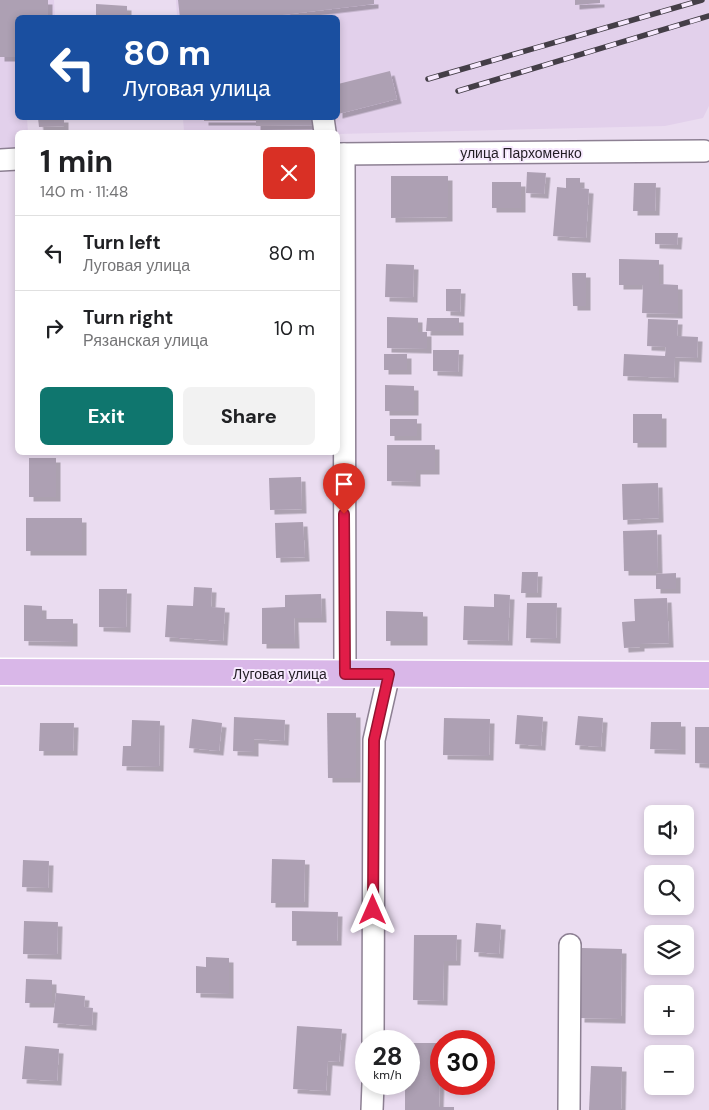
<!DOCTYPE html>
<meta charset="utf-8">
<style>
body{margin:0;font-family:"DM Sans",sans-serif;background:#f2f2f2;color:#202124;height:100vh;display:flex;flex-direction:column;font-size:19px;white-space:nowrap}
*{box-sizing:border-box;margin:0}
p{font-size:16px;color:#757577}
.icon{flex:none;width:28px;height:28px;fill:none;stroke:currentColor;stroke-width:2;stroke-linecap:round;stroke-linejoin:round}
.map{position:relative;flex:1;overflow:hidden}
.side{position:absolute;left:15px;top:130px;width:325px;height:325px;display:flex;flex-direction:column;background:#fff;border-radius:8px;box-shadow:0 2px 8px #0003}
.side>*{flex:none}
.top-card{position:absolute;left:15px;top:15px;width:325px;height:105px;border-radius:8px;box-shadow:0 2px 8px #0003;background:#1a4fa0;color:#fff;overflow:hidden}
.buttons{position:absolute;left:644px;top:805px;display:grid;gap:10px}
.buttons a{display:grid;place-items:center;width:50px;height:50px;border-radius:8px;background:#fff;box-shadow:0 2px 8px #0003;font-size:25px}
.speed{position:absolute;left:355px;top:1030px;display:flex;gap:10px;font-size:25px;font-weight:700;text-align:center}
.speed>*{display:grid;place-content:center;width:65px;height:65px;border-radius:50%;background:#fff;box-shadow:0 2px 8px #0003;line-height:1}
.speed small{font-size:12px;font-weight:400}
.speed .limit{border:8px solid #d22;background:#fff;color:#111}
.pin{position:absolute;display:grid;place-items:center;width:42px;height:42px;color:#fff;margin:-51px -21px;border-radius:50% 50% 50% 0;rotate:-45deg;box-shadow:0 0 5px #0007}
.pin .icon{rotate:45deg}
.me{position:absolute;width:55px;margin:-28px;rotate:0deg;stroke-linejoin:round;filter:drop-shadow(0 0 4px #0008)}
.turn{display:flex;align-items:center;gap:18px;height:105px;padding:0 25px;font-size:22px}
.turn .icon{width:65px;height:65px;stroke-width:2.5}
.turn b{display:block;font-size:35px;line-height:42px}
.round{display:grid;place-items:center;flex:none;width:52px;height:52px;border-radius:8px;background:#f2f2f2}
.summary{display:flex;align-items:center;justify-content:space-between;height:85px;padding:0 25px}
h1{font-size:30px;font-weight:700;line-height:38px}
.action{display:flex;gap:10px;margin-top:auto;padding:10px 25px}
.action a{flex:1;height:58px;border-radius:8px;background:#0f766e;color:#fff;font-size:20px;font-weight:700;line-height:58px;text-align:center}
.action a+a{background:#f2f2f2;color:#202124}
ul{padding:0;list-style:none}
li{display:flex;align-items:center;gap:15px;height:75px;padding:0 25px;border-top:1px solid #e0e0e0}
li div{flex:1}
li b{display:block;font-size:19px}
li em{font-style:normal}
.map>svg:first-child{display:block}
.built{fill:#e2d0eb}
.building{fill:#ada0b3;filter:url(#shadow)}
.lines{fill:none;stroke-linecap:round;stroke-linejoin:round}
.minor-casing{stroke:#8d8093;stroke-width:24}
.major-casing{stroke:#fff;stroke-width:29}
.minor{stroke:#fff;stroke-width:21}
.major{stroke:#d9b7e8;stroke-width:26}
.rail-casing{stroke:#443e47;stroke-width:5.5}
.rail{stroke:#f7e9fe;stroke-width:4;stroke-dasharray:11;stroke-linecap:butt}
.route-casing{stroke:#92132f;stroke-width:12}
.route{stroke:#e11d48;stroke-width:9}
.labels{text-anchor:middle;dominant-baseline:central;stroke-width:4;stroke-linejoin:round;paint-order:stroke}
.street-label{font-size:14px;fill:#221d24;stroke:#f7e9fe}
</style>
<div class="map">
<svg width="709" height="1110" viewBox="0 0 709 1110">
<defs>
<filter id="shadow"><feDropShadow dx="4.5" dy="4.5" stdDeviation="0" flood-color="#0004"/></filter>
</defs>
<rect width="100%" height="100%" fill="#eadcf0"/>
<g class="built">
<path d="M0 0H54L55 17 18 18V118H27L28 132H18L17 149 0 152Z"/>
<path d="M176 0H709V106L703 118 665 126 338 134 184 132 183 118H338V18L177 17Z"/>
</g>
<g class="building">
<path d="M0 0H48V18H18V57H0Z"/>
<path d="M178 0H374V4L257 18H180Z"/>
<path d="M575 0H600V3L575 5Z"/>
<path d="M96 4 127 6V18H96Z"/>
<path d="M390 71 397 99 338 114V84Z"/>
<path d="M38 118H64V126L39 127Z"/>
<path d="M204 118H314V125L256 126V121H204Z"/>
<path d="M527 172 546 173 544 194 526 193Z"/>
<path d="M391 176H448V217L391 218Z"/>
<path d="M566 178H580V188L589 189 586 238 553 236 557 187 566 188Z"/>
<rect x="492" y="182" width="29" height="26"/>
<path d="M634 183H656L655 211H633Z"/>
<path d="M655 233H678L677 245 655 244Z"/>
<path d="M619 259 659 260V284L678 285V314L642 313 643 285H619Z"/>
<path d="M386 264 414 265 413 298 385 297Z"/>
<path d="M572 273H586V306H573Z"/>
<path d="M446 289H461L460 312 446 311Z"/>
<path d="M387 317 418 318V332H427V349L387 348Z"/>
<path d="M427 318H459V331H426Z"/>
<path d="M648 319 678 320 677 336 698 337 697 358 675 357 674 378 623 376 624 354 665 356 666 347 647 346Z"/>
<path d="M433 350H459L458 372 433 371Z"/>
<rect x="384" y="354" width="23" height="16"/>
<path d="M385 385 414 386V411H385Z"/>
<rect x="633" y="414" width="29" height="29"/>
<rect x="390" y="419" width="27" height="17"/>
<path d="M387 445H435V470H416V482L387 481Z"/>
<rect x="29" y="458" width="27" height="39"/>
<path d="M301 477 302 509 270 510 269 478Z"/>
<path d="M658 483 659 518 623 520 622 484Z"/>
<rect x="26" y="518" width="56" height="33"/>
<path d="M303 522 305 557 276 558 275 523Z"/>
<path d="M657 530 658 571H624L623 531Z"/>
<path d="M522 572H538L537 593H521Z"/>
<path d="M676 573V589H656V574Z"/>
<path d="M194 587 212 588 211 607 225 608 223 641 165 637 167 605 193 606Z"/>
<path d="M99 589H127L126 628 99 627Z"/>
<path d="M321 594 322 618H294L295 644H262V608L285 607V595Z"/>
<path d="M494 594 510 595 508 641 463 640 464 606 494 607Z"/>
<path d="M667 598 669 643 640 644V647L624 648 622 622 635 621 634 599Z"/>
<path d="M527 603H557L556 639 526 638Z"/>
<path d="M24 605 42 606V619H73V642L24 641Z"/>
<path d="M386 611 423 612V641H386Z"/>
<path d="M327 713H356V778H328Z"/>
<path d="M517 715 543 717 541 746 515 744Z"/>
<path d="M578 716 603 718 601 747 575 745Z"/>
<path d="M234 717 285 720 284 741 254 739V752L233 751Z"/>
<path d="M444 718 490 719 489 756 443 755Z"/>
<path d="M192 719 222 723 219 751 189 748Z"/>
<path d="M132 720 160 721 159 767 122 766 123 746H131Z"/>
<path d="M651 722H681V750L650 749Z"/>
<path d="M40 723H74L73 751H39Z"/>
<path d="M695 727H709V764L695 763Z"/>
<path d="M272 859 305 860 304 903H271Z"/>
<path d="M23 860 49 861 48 888 22 887Z"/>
<path d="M292 911 338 912 337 941H292Z"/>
<path d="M24 921 58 922 57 955 23 954Z"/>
<path d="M476 923 501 925 499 954 474 952Z"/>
<path d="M414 935H457L456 961H444L443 1001 413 1000Z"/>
<path d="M582 948 622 949 621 1019 580 1018Z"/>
<path d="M206 957 229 958V994L196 993V966L206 967Z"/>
<path d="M26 979 52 980V1003H25Z"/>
<path d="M56 993 85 996 84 1007 93 1008 92 1026 53 1023Z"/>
<path d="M297 1026 342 1029 339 1062 328 1061 326 1091 293 1089Z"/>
<path d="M409 1043H441L439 1107H454V1110H405V1084H409Z"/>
<path d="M25 1046 59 1049 57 1081 22 1079Z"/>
<path d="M591 1066 622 1067 621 1110H589Z"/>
</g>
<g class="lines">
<defs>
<g id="minor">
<path d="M323 118 325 132"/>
<path d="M338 154 704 151"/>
<path d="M344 154 345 674"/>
<path d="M0 160 18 159"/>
<path d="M373 1041 374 740 389 674"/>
<path d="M372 1110 373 1084"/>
<path d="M569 1110 570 945"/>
</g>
<path id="major" d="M0 672 709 675"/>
</defs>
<use href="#minor" class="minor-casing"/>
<use href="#major" class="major-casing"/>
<use href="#minor" class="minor"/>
<use href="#major" class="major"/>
<defs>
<g id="rail">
<path d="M428 79 702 0"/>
<path d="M458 91 709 16"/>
</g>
</defs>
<use href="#rail" class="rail-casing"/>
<use href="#rail" class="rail"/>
</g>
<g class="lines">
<defs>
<path id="route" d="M344 514 345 674H389L374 740 373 910"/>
</defs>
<use href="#route" class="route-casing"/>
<use href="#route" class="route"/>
</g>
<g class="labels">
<g class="street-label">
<text x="521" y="153">улица Пархоменко</text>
<text x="280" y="674">Луговая улица</text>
</g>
</g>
</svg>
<div class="buttons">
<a><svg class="icon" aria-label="sound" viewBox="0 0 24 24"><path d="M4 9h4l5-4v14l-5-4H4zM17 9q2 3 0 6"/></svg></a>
<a><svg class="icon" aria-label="search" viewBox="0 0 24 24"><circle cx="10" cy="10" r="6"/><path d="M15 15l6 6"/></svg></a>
<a><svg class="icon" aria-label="layers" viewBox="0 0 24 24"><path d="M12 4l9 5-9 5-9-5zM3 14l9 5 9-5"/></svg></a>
<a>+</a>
<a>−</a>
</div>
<div class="speed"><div>28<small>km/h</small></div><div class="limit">30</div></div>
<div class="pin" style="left:344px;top:514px;background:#d93025"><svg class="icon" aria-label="arrive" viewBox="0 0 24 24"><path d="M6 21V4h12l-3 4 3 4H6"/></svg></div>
<svg class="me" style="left:373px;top:910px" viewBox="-20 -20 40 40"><path d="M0-17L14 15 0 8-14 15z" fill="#e11d48" stroke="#fff" stroke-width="4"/></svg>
<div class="top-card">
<div class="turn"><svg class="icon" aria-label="left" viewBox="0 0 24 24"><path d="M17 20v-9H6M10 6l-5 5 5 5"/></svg><div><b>80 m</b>Луговая улица</div></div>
</div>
<section class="side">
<div class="summary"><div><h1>1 min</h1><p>140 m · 11:48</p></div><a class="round" style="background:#d93025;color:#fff"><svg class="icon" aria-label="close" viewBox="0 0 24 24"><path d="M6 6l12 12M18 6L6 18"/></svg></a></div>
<ul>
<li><svg class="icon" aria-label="left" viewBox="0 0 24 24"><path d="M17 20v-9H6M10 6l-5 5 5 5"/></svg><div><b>Turn left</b><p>Луговая улица</p></div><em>80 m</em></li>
<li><svg class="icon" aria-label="right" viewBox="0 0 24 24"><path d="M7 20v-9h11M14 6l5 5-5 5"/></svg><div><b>Turn right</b><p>Рязанская улица</p></div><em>10 m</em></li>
</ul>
<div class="action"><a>Exit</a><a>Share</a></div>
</section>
</div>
